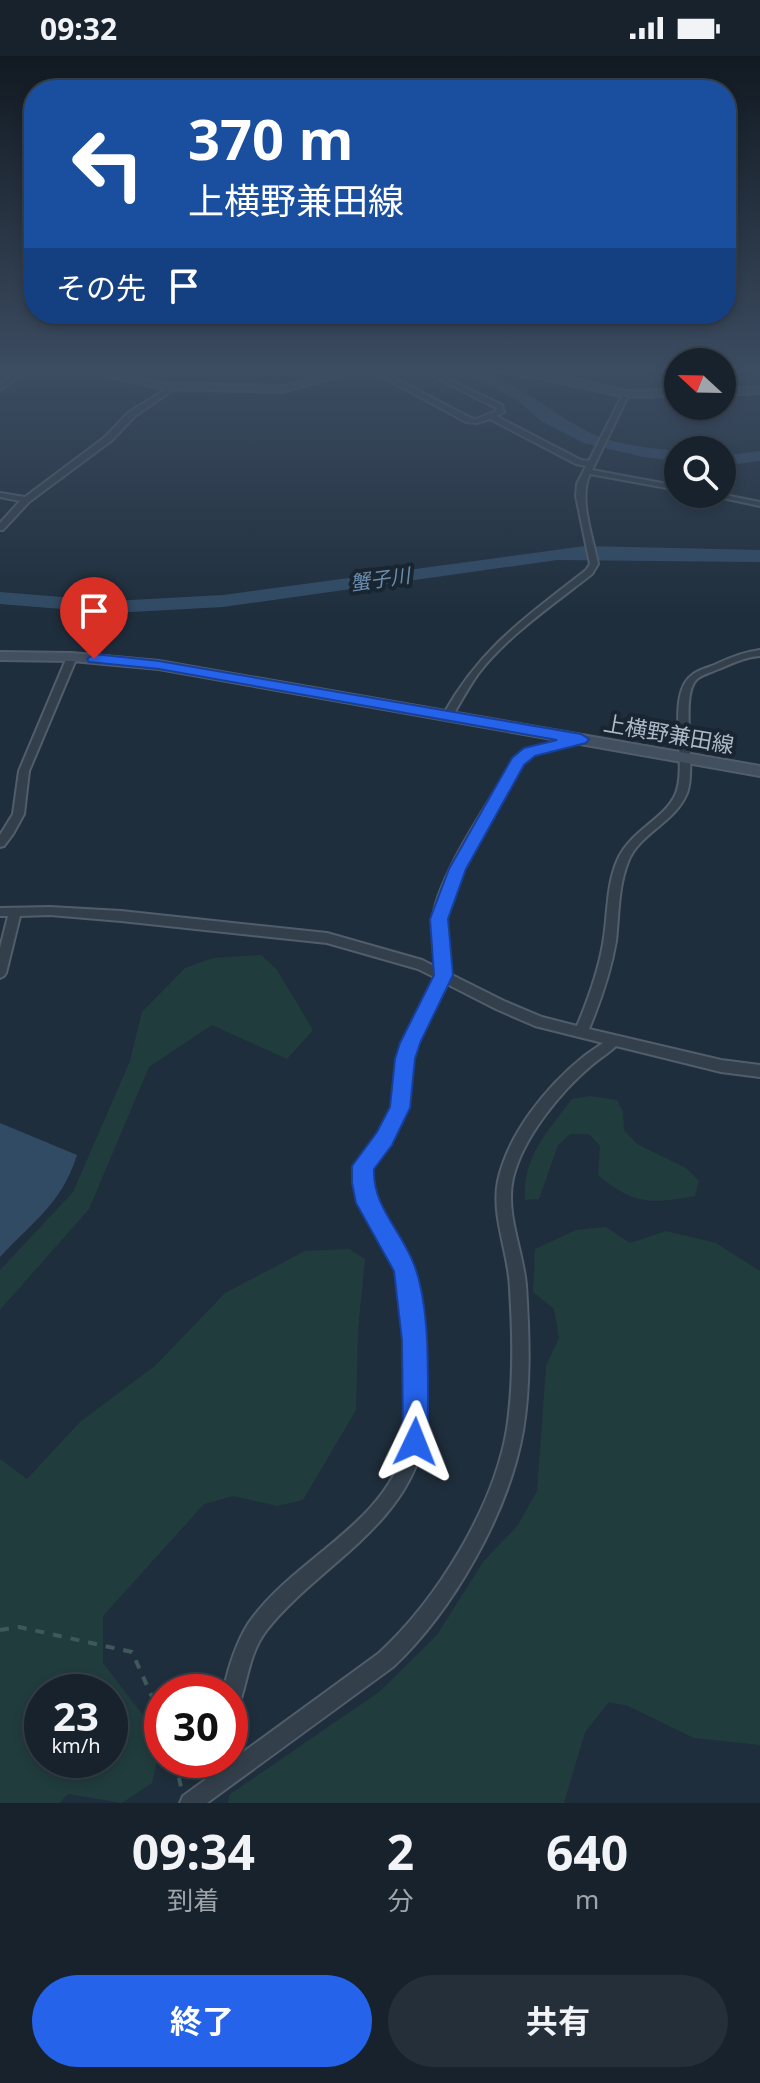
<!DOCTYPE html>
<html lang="ja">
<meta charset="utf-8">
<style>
body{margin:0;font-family:"Noto Sans","Noto Sans JP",sans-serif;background:#242f39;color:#f1f3f6;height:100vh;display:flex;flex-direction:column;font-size:30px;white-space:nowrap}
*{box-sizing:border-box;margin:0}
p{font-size:26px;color:#9ea4aa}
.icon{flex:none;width:44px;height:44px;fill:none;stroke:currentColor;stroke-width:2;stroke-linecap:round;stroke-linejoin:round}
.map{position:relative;height:1747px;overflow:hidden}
.sheet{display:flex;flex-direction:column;background:#17222d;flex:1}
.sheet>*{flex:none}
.hud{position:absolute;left:24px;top:24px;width:712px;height:244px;border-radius:32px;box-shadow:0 4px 12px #0003,0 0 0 2px #363f49;background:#1a4fa0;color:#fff;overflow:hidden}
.needle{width:52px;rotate:292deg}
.fabs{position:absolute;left:664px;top:292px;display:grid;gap:16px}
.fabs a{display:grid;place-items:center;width:72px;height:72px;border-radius:50%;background:#17222d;box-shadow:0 4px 12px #0003,0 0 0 2px #363f49;font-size:40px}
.speed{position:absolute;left:24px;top:1618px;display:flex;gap:16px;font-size:40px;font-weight:700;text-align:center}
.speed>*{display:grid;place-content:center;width:104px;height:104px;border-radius:50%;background:#17222d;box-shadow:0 4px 12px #0003,0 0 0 2px #363f49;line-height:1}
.speed small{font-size:20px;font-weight:400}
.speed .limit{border:12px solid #d22;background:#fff;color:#111}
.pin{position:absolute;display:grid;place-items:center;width:68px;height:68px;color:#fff;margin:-82px -34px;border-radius:50% 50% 50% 0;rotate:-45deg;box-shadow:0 0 8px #0007}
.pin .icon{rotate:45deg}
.me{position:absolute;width:88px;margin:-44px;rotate:2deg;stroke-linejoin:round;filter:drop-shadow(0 0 6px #0008)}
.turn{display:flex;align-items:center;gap:28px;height:168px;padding:0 32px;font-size:36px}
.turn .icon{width:104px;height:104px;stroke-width:2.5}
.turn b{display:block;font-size:56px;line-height:68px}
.then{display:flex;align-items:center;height:76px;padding:0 32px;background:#0003;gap:16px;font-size:30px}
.eta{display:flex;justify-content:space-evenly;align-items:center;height:136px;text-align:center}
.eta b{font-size:48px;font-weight:700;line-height:56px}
.action{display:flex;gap:16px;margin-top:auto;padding:16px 32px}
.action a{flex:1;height:92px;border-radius:48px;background:#2563eb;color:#fff;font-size:32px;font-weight:700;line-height:92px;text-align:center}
.action a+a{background:#242f39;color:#f1f3f6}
.status{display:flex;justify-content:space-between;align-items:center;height:56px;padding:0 40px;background:#17222d;direction:ltr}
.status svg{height:22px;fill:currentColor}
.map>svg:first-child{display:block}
.green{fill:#213c3d;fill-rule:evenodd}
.water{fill:#314b65}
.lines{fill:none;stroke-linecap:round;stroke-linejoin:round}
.river{fill:#314b65;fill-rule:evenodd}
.street-casing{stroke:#515d6a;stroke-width:4}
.secondary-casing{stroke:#515d6a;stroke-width:4}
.path{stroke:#3f595a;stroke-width:4;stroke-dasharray:9 9;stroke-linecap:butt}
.street{fill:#33404c;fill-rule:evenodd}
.secondary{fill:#414f5f;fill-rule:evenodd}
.route{fill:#2563eb;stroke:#184099;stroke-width:2}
.labels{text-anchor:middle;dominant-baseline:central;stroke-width:8;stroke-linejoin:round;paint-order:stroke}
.far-water-label{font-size:20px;font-style:italic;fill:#6b8eaf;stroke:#192530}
.street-label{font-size:22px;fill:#aebac8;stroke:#192530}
</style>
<div class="status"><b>09:32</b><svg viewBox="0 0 49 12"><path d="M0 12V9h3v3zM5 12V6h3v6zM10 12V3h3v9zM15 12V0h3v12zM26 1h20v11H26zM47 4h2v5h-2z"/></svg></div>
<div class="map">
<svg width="760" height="1747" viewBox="0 0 760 1747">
<rect width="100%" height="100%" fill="#1f2e3c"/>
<g class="green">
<path d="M534 316H678V333L627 334Z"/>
<path d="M261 899 277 914 313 974 287 1003 212 969 149 1011 89 1153 0 1254V1214L73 1136 130 1005 142 956 185 912 213 902Z"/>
<path d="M590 1040 617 1044 623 1056 624 1074 637 1088 686 1112 699 1125 695 1140C651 1148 634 1149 598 1119L600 1090 589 1078H570L558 1089 539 1143 525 1144C522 1100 548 1076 572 1043Z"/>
<path d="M606 1171 630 1187 666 1175 716 1187 760 1215V1689L694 1682 628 1650 609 1646 585 1676 564 1747H228L229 1739 379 1636 437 1579 483 1506 518 1469 537 1435 546 1310 559 1282 554 1253 533 1236 535 1193 576 1174Z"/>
<path d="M349 1193 365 1203 358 1274 356 1354 303 1444 277 1450 233 1440 204 1448 103 1560V1607L162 1684 152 1727 122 1747 68 1738 59 1747H0V1403L27 1423 80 1366 156 1309 225 1237 305 1195ZM110 1636V1704H42V1636Z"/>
</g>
<path class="water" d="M0 1067 77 1099C61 1149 33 1165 0 1201Z"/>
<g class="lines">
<g class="river">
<path d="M459 316C512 316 547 357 593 378 618 389 650 392 678 395V405L643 401 584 387 541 365 515 342Z"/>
<path d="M760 395V405L722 410V400Z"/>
<path d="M585 490 760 494V506L557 504 223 551 112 557 0 548V536L112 545 223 539Z"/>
</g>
<defs>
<g id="street">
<path d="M16 316H24L0 334V329Z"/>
<path d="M374 316H383L471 362 476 363 496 355V352L425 316H434L502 349 504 356 496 360 581 404 589 405 623 338 628 337 629 338 592 414 678 430V434L590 418C578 443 593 481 598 508L592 518C553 549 509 578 478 618 468 632 460 647 452 661L448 662 443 659C481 591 526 561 586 514L590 508 576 440 577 428 586 410 576 408 490 363 477 367 466 366Z"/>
<path d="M172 330 177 331 135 360 111 385 29 446 3 474H0V467L20 445 0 441V437L25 441 105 381 129 356Z"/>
<path d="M704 438H720L760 446V450Z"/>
<path d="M760 594V600C745 601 733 607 719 613 712 616 703 618 697 623 679 639 697 711 687 737 675 767 639 777 628 806 618 831 619 859 616 885 611 915 601 944 589 973L721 1004 760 1009V1021L721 1016 616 990C609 997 600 1002 592 1009 561 1035 523 1081 513 1122 505 1158 523 1194 526 1229 529 1277 531 1327 523 1375 509 1456 453 1555 393 1611L207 1747H180L183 1740 379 1597C437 1544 494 1451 507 1373 514 1327 513 1280 510 1233 509 1197 491 1161 498 1125 508 1078 546 1031 583 1001 589 996 596 992 603 987L535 970 496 953 447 928C438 950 421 970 415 993 408 1019 413 1044 399 1069 389 1087 369 1104 370 1127 372 1154 394 1174 405 1197 422 1236 433 1347 423 1388 402 1474 317 1510 266 1575 248 1599 248 1627 237 1654L230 1657V1636H223C228 1613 235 1589 248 1568 293 1502 384 1471 406 1389 417 1350 407 1241 392 1203 382 1177 358 1157 356 1127 354 1097 384 1079 393 1052 401 1031 395 1008 404 987 413 964 429 945 436 922L418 913 327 887 121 865 50 859 20 860 6 917 4 920 0 922V892L8 860H0V852L50 851 121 855 327 877 422 904 438 912C438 897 432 883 432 868 435 823 489 746 513 706L525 694 581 680 586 683 585 685 533 699 522 708C495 755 454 809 445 863 442 881 452 899 450 918L504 945 542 961 577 970C588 944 598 916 603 888 608 861 606 831 617 805 630 774 666 763 676 737 688 706 665 639 692 619 698 614 707 612 714 609 729 602 743 596 760 594Z"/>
<path d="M72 598 77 601 29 715 24 758 13 778 4 790 0 791V779L13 758 19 715 67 601Z"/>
</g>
<g id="secondary">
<path d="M87 316H109L163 327 282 330 338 316H356L282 336 163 333Z"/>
<path d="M495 316 545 317 626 335 678 334V340L626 341 545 323Z"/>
<path d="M760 331V337L722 339V333Z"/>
<path d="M0 596 72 597 159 605 760 710V720L159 613 72 605 0 604Z"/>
</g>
</defs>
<use href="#street" class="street-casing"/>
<use href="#secondary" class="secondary-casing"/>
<g class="path">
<path d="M0 1574 19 1571 132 1596 162 1663"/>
<path d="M175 1704 181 1731"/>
</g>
<use href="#street" class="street"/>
<use href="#secondary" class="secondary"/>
</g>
<linearGradient id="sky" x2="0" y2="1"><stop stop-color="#111921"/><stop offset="0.56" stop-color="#3c4c61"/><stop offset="1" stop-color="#3c4c61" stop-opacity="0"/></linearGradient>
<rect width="760" height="561" fill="url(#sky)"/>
<path class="route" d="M94 598 159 605 581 678 589 683 586 687 535 700 524 709 466 813 448 863 453 919 420 987 415 1003 410 1052 392 1089 374 1113C372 1152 405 1178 416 1214 432 1263 427 1333 428 1386L424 1395 415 1399 406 1395 403 1386 402 1284 394 1215 356 1147 352 1127V1110L377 1076 390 1051 395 1003 400 987 434 919 430 863 449 813 512 702 524 692 557 684 159 613 89 606 87 603Z"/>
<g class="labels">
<g class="far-water-label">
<text transform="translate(380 523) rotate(-8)">蟹子川</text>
</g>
<g class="street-label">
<text transform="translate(669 677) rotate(10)">上横野兼田線</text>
</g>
</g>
</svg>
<div class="fabs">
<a><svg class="needle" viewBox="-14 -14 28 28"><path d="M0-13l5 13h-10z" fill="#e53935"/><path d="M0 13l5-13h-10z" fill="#9ea4aa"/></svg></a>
<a><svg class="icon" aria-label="search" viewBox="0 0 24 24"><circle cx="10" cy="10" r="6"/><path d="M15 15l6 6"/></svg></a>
</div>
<div class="speed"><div>23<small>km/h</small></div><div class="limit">30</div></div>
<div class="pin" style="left:94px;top:603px;background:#d93025"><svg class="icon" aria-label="arrive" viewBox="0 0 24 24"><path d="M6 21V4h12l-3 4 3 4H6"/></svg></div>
<svg class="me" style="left:415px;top:1386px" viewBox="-20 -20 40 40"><path d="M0-17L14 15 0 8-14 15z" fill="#2563eb" stroke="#fff" stroke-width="4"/></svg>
<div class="hud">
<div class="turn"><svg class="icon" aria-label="left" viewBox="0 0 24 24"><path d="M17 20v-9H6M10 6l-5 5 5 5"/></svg><div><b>370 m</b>上横野兼田線</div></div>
<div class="then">その先<svg class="icon" aria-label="arrive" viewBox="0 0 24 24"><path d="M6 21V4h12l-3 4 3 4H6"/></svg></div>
</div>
</div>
<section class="sheet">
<div class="eta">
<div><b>09:34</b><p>到着</p></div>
<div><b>2</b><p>分</p></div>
<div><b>640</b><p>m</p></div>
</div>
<div class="action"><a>終了</a><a>共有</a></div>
</section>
